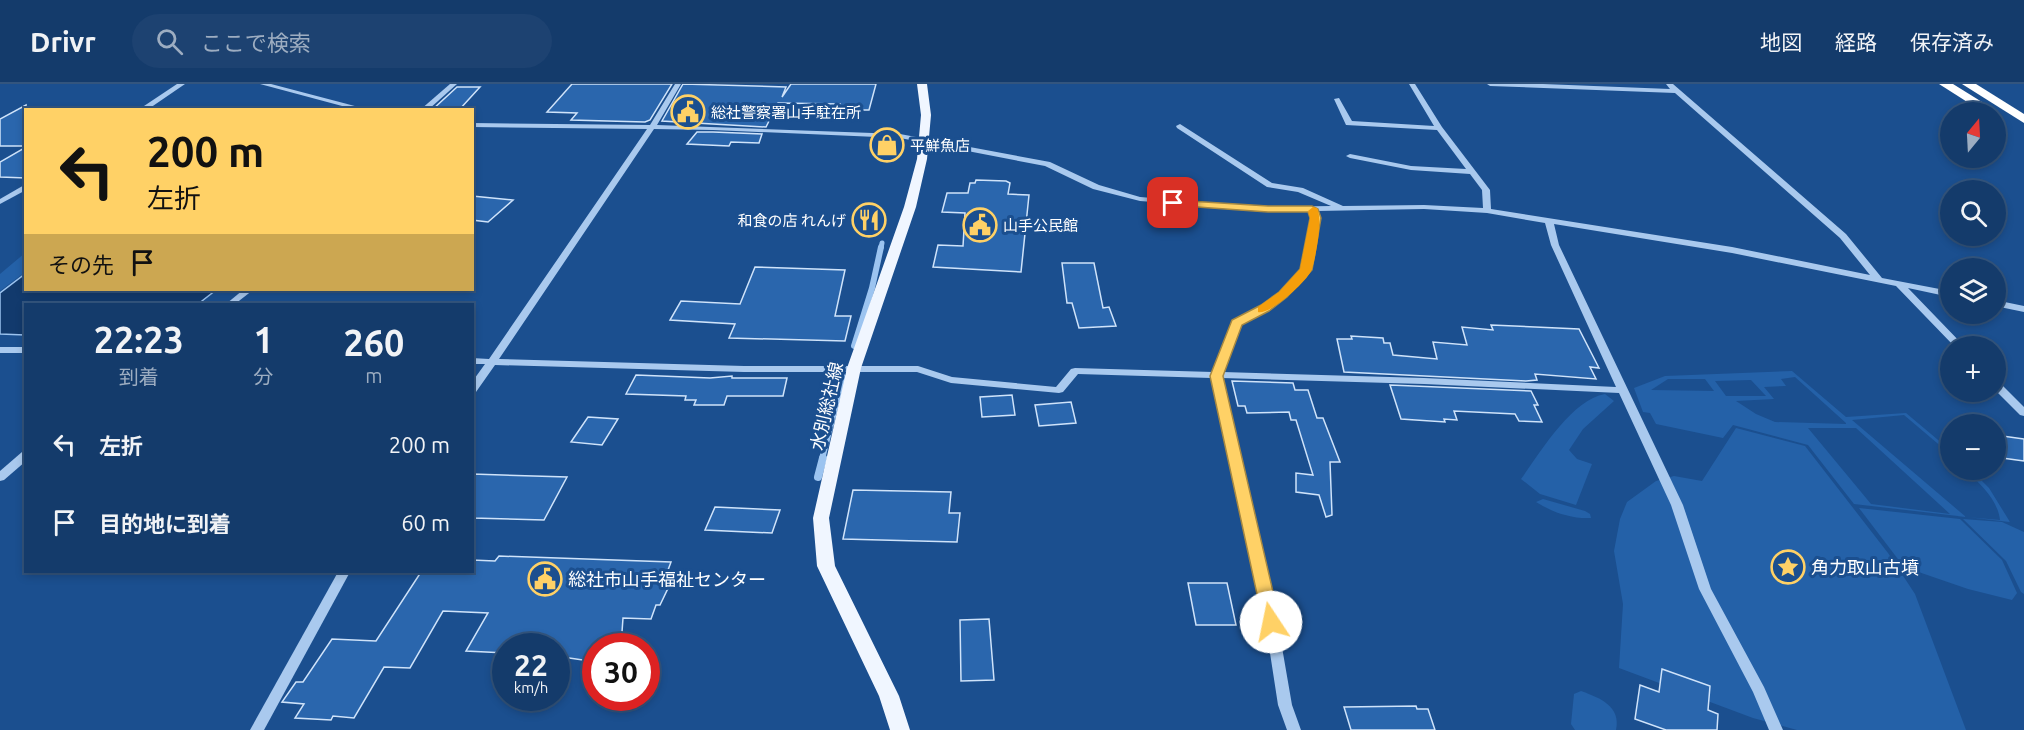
<!DOCTYPE html>
<html lang="ja">
<meta charset="utf-8">
<style>
body{margin:0;font-family:Ubuntu,"Noto Sans JP",sans-serif;background:#1d4271;color:#f1f3f6;height:100vh;display:flex;flex-direction:column;font-size:22px;white-space:nowrap}
*{box-sizing:border-box;margin:0}
p{font-size:20px;color:#9dadc1}
.icon{flex:none;width:33px;height:33px;fill:none;stroke:currentColor;stroke-width:2;stroke-linecap:round;stroke-linejoin:round}
.map{position:relative;flex:1;overflow:hidden}
.sheet{position:absolute;left:24px;top:219px;width:450px;height:270px;display:flex;flex-direction:column;background:#143b6b;border-radius:0px;box-shadow:0 3px 9px #0003,0 0 0 2px #33557e}
.sheet>*{flex:none}
.banner{position:absolute;left:24px;top:24px;width:450px;height:183px;border-radius:0px;box-shadow:0 3px 9px #0003,0 0 0 2px #33557e;background:#ffd166;color:#111;overflow:hidden}
.needle{width:39px;rotate:18deg}
.tools{position:absolute;left:1940px;top:18px;display:grid;gap:12px}
.tools a{display:grid;place-items:center;width:66px;height:66px;border-radius:50%;background:#143b6b;box-shadow:0 3px 9px #0003,0 0 0 2px #33557e;font-size:30px}
.speed{position:absolute;left:492px;top:549px;display:flex;gap:12px;font-size:30px;font-weight:700;text-align:center}
.speed>*{display:grid;place-content:center;width:78px;height:78px;border-radius:50%;background:#143b6b;box-shadow:0 3px 9px #0003,0 0 0 2px #33557e;line-height:1}
.speed small{font-size:15px;font-weight:400}
.speed .limit{border:9px solid #d22;background:#fff;color:#111}
.pin{position:absolute;display:grid;place-items:center;width:51px;height:51px;color:#fff;margin:-26px;border-radius:12px;box-shadow:0 3px 9px #0006}
.me{position:absolute;width:66px;margin:-33px;rotate:349deg;stroke-linejoin:round;filter:drop-shadow(0 0 4px #0008)}
.turn{display:flex;align-items:center;gap:21px;height:126px;padding:0 24px;font-size:27px}
.turn .icon{width:78px;height:78px;stroke-width:2.5}
.turn b{display:block;font-size:42px;line-height:51px}
.then{display:flex;align-items:center;height:57px;padding:0 24px;background:#0003;gap:12px;font-size:22px}
.eta{display:flex;justify-content:space-evenly;align-items:center;height:102px;text-align:center}
.eta b{font-size:36px;font-weight:700;line-height:42px}
ul{padding:0;list-style:none}
li{display:flex;align-items:center;gap:18px;height:78px;padding:0 24px}
li div{flex:1}
li b{display:block;font-size:22px}
li em{font-style:normal}
header{display:flex;align-items:center;gap:36px;box-sizing:border-box;height:84px;padding:0 30px;background:#143b6b;border-bottom:2px solid #33557e}
header strong{font-size:28px}
nav{display:flex;gap:33px;margin-inline-start:auto;font-size:21px}
.search{width:420px;height:54px;background:#1d4271;display:flex;align-items:center;gap:15px;box-sizing:border-box;padding:0 21px;border-radius:33px;color:#9dadc1;font-size:22px}
.map>svg:first-child{display:block}
.green{fill:#2461a8;fill-rule:evenodd}
.water{fill:#123a6d;stroke:#9cc4f0;stroke-width:1.5}
.lines{fill:none;stroke-linecap:round;stroke-linejoin:round}
.stream-far2{stroke:#9cc4f0;stroke-width:5}
.stream-far1{stroke:#9cc4f0;stroke-width:6}
.stream{stroke:#9cc4f0;stroke-width:8}
.building{fill:#2a66ad;stroke:#cfe3fa;stroke-width:1.5}
.minor{fill:#a9c9ee;fill-rule:evenodd}
.major{fill:#f0f6ff;fill-rule:evenodd}
.highway{fill:#fff;fill-rule:evenodd}
.route{fill:#ffd166;stroke:#a68842;stroke-width:1.5}
.slow{fill:#f59e0b}
.labels{text-anchor:middle;dominant-baseline:central;stroke-width:6;stroke-linejoin:round;paint-order:stroke}
.far-poi-label{font-size:15px;fill:#fff;stroke:#1b4f8f;text-anchor:start}
.street-label{font-size:18px;fill:#fff;stroke:#1b4f8f}
.poi-label{font-size:18px;fill:#fff;stroke:#1b4f8f;text-anchor:start}
</style>
<header>
<strong>Drivr</strong>
<div class="search"><svg class="icon" aria-label="search" viewBox="0 0 24 24"><circle cx="10" cy="10" r="6"/><path d="M15 15l6 6"/></svg>ここで検索</div>
<nav><a>地図</a><a>経路</a><a>保存済み</a></nav>
</header>
<div class="map">
<svg width="2024" height="646" viewBox="0 0 2024 646">
<rect width="100%" height="100%" fill="#1b4f8f"/>
<g class="green">
<path d="M25 169V188L0 207V190Z"/>
<path d="M1792 287 1846 333 1906 329 1950 366V370L1904 331 1852 336 1966 433 2000 436C1998 416 1980 400 1966 386H1971L1989 404 2010 438 1854 420 1808 361 1733 341 1723 354 1656 340 1650 329 1643 328 1634 304 1665 292ZM1795 293 1846 339V340L1775 338 1756 330 1736 317 1774 315 1764 303 1786 302 1781 295ZM1668 295H1705L1714 307 1651 306ZM1751 296 1766 312H1726L1715 297ZM1808 344H1856L1950 430 1871 420Z"/>
<path d="M1605 310 1614 317 1583 345 1569 366 1577 375 1592 380 1576 421 1540 410 1521 395C1540 369 1571 316 1605 310Z"/>
<path d="M1736 344 1805 362 1888 469 1915 510 1966 646H1797L1753 634 1619 584 1623 520 1614 467 1620 435 1627 418 1656 397 1674 392 1702 397Z"/>
<path d="M1543 415 1585 427 1590 430 1591 434C1571 435 1552 428 1536 418Z"/>
<path d="M1859 424 1960 435 2002 476 2017 509 2012 516 1968 505 1904 483Z"/>
<path d="M1963 435 2002 438 2024 448V510L2021 508 2006 477Z"/>
<path d="M1581 607C1600 614 1621 622 1616 646H1575L1571 640 1574 610Z"/>
</g>
<path class="water" d="M25 190 26 206H216L198 220H26L25 251 0 250V209Z"/>
<g class="lines">
<path class="stream-far2" d="M881 164 882 159"/>
<g class="stream-far1">
<path d="M854 262 872 204 881 163"/>
<path d="M822 375 843 293"/>
</g>
<path class="stream" d="M818 393 823 374"/>
</g>
<g class="building">
<path d="M572 0H672L650 36 645 38 571 36 577 29 547 28Z"/>
<path d="M683 0 786 3 782 13 791 0H876L869 26H838L840 20 778 19 766 43 662 37Z"/>
<path d="M457 3H480L459 26H432Z"/>
<path d="M26 21V62H0V35Z"/>
<path d="M697 48H713L762 50 759 59 731 58 729 62 687 60Z"/>
<path d="M26 63V94L0 93V78Z"/>
<path d="M976 96 1006 97 1010 99 1008 110 1029 111 1021 188 933 183 938 161 963 162 965 129 942 128 947 109H968L970 99H975Z"/>
<path d="M472 112 513 116 488 138 472 136Z"/>
<path d="M1062 179H1094L1103 224 1109 223 1116 242 1079 244 1072 219H1067Z"/>
<path d="M755 183 845 186 835 232H851L845 257 729 254 735 240 670 236 681 217 740 220Z"/>
<path d="M1491 241 1579 245 1599 284 1590 283 1596 295 1535 290 1537 296 1526 297 1344 288 1337 255H1352L1351 252 1383 254 1384 259H1390L1393 271 1437 275 1433 258 1467 261 1462 243 1493 246Z"/>
<path d="M636 291 710 294 732 292V294H787L783 312H727L724 321H694L696 316H685L686 312 626 310Z"/>
<path d="M1232 297 1293 299 1295 306H1308L1317 334H1323L1340 378H1330L1332 431 1326 433 1319 411 1296 408V389L1313 391 1296 336H1291L1289 328 1247 329 1245 322H1238Z"/>
<path d="M1390 301 1531 307 1538 321H1534L1542 338 1519 337 1515 330 1454 327 1457 336 1444 335 1445 338 1401 335Z"/>
<path d="M1012 311 1015 331 982 333 980 313Z"/>
<path d="M1071 318 1076 339 1039 342 1035 321Z"/>
<path d="M588 333 618 335 602 361 571 358Z"/>
<path d="M1995 351 2024 355V377L1995 373Z"/>
<path d="M472 390 567 393 544 436 472 434Z"/>
<path d="M853 406 951 408 949 429H960L957 458 843 455Z"/>
<path d="M715 423 780 426 772 449 705 446Z"/>
<path d="M499 472 671 478 664 497 671 498 660 521H656L651 535 623 534 621 562H596V578L556 572V562H506V569L466 567 488 529 443 527 410 584 384 583 354 634 333 632 331 636 295 634 304 620 282 618 296 598H303L332 555 376 557 421 488H472V476L495 477Z"/>
<path d="M1188 499H1227L1236 541H1196Z"/>
<path d="M989 535 994 596 961 597 960 536Z"/>
<path d="M1662 585 1710 602 1708 626 1718 630 1717 646H1666L1635 635 1640 601 1659 608Z"/>
<path d="M1416 622 1417 625H1428L1435 646H1351L1344 623Z"/>
</g>
<g class="lines">
<g class="minor">
<path d="M177 0H185L147 26H138Z"/>
<path d="M260 0H271L370 26H357Z"/>
<path d="M450 0H457L428 26H420Z"/>
<path d="M675 0H681L657 41 900 50 1050 78 1099 101 1140 113 1268 123 1331 122 1298 108 1267 103 1177 44 1176 42 1180 40 1272 99 1303 104 1343 122 1424 121 1483 124 1482 106 1470 90 1411 86 1350 74 1346 72 1350 70 1411 82 1466 85 1437 46 1346 41 1334 15 1339 14 1352 37 1434 42 1409 0H1415L1442 43 1490 106 1491 125 1732 163 1870 191 1840 154 1675 9 1490 2 1487 0H1543L1670 5 1666 0H1673L1846 150 1882 194 1950 207V213L1908 204 1964 262H1954L1896 202 1732 169 1554 140 1559 161 1683 421 1711 505 1764 603 1783 646H1769L1753 608 1699 505 1671 421 1619 309 1424 300 1222 294 1274 517 1292 621 1301 646H1287L1278 621 1262 517 1211 294 1078 290 1063 308 1059 309 951 299 917 288H744L495 281 476 308 472 309V298L485 280H472V274L489 275 647 45 472 43V39L650 41ZM654 45 713 46 900 54 1045 82 1093 105 1140 117 1268 127H1309L1311 134 1302 185 1280 208 1262 222 1234 237 1213 288 1075 284 1071 285 1056 303 952 293 918 282H744L499 275ZM1424 125 1487 129 1545 139 1551 161 1616 303 1424 294 1223 288 1241 241 1268 226 1286 212 1309 188 1319 134 1317 127Z"/>
<path d="M26 100V106L0 120V115Z"/>
<path d="M243 206H253L235 220H226Z"/>
<path d="M1995 216 2024 222V228L1995 222Z"/>
<rect x="0" y="263" width="26" height="6"/>
<path d="M1995 297 1999 298 2024 323V332L2020 331 1995 306Z"/>
<path d="M26 367V377L4 396 0 397V387L22 368Z"/>
<path d="M338 488H350L264 646H250Z"/>
</g>
<path class="major" d="M917 0H927L931 31 927 75 916 123 861 284 829 434 835 482 899 612 910 646H890L879 612 817 482 813 434 847 284 904 123 917 75 921 31Z"/>
<g class="highway">
<path d="M1939 0H1953L1982 18 1976 22 1972 21Z"/>
<path d="M1962 0H1976L2024 30V39Z"/>
</g>
</g>
<path class="route" d="M1173 116 1268 122H1312L1318 125 1321 134 1312 186 1287 213 1269 227 1242 241 1223 292 1280 538 1277 542 1271 544 1265 542 1263 538 1210 292 1232 236 1261 221 1279 208 1300 185 1310 134 1308 128H1268L1169 121 1167 119Z"/>
<path class="slow" d="M1313 123 1317 124C1323 136 1316 172 1312 185 1308 197 1270 231 1258 228V223L1279 208 1300 185 1310 134 1308 127Z"/>
<defs>
<symbol id="civic-ring" viewBox="-11 -11 22 22"><circle r="9.5" fill="#1b4f8f" stroke="#ffd166" stroke-width="1.5"/><path d="M-.6-6.5H3V-4.5H.6V-3L4-1V1h2V6H-6V1h2V-1L-.6-3ZM-1.2 2.5V6h2.4V2.5Z" fill="#ffd166"/></symbol>
<symbol id="shop-ring" viewBox="-11 -11 22 22"><circle r="9.5" fill="#1b4f8f" stroke="#ffd166" stroke-width="1.5"/><path d="M-5-2.5h2.3a2.7 3.5 0 0 1 5.4 0H5L5.5 6h-11ZM-1.5-2.5h3a1.5 2.3 0 0 0-3 0Z" fill="#ffd166"/></symbol>
<symbol id="restaurant-ring" viewBox="-11 -11 22 22"><circle r="9.5" fill="#1b4f8f" stroke="#ffd166" stroke-width="1.5"/><path d="M-5-6h1v4h1v-4h1v4h1v-4h1v5L-1.5 .5V6h-2V.5L-5-1ZM5-6V6H3V1.5H1.5Q1.5-4 5-6Z" fill="#ffd166"/></symbol>
<symbol id="sight-ring" viewBox="-11 -11 22 22"><circle r="9.5" fill="#1b4f8f" stroke="#ffd166" stroke-width="1.5"/><path d="M0-6L1.8-2.2L6-1.7L2.9 1.2L3.7 5.4L0 3.3L-3.7 5.4L-2.9 1.2L-6-1.7L-1.8-2.2Z" fill="#ffd166"/></symbol>
</defs>
<g fill-rule="evenodd">
<use href="#civic-ring" x="669" y="9" width="38" height="38"/>
<use href="#shop-ring" x="868" y="42" width="38" height="38"/>
<use href="#restaurant-ring" x="850" y="117" width="38" height="38"/>
<use href="#civic-ring" x="961" y="122" width="38" height="38"/>
<use href="#sight-ring" x="1769" y="464" width="38" height="38"/>
<use href="#civic-ring" x="526" y="476" width="38" height="38"/>
</g>
<g class="labels">
<g class="far-poi-label">
<text x="711" y="28">総社警察署山手駐在所</text>
<text x="910" y="61">平鮮魚店</text>
<text x="846" y="136" text-anchor="end">和食の店 れんげ</text>
<text x="1003" y="141">山手公民館</text>
</g>
<g class="street-label">
<text transform="translate(826 322) rotate(-77)">水別総社線</text>
</g>
<g class="poi-label">
<text x="1811" y="483">角力取山古墳</text>
<text x="568" y="495">総社市山手福祉センター</text>
</g>
</g>
</svg>
<div class="tools">
<a><svg class="needle" viewBox="-14 -14 28 28"><path d="M0-13l5 13h-10z" fill="#e53935"/><path d="M0 13l5-13h-10z" fill="#9dadc1"/></svg></a>
<a><svg class="icon" aria-label="search" viewBox="0 0 24 24"><circle cx="10" cy="10" r="6"/><path d="M15 15l6 6"/></svg></a>
<a><svg class="icon" aria-label="layers" viewBox="0 0 24 24"><path d="M12 4l9 5-9 5-9-5zM3 14l9 5 9-5"/></svg></a>
<a>+</a>
<a>−</a>
</div>
<div class="speed"><div>22<small>km/h</small></div><div class="limit">30</div></div>
<div class="pin" style="left:1173px;top:119px;background:#d93025"><svg class="icon" aria-label="arrive" viewBox="0 0 24 24"><path d="M6 21V4h12l-3 4 3 4H6"/></svg></div>
<svg class="me" style="left:1271px;top:538px" viewBox="-20 -20 40 40"><circle r="19" fill="#fff"/><path d="M0-13L10 11 0 6-10 11z" fill="#ffd166"/></svg>
<div class="banner">
<div class="turn"><svg class="icon" aria-label="left" viewBox="0 0 24 24"><path d="M17 20v-9H6M10 6l-5 5 5 5"/></svg><div><b>200 m</b>左折</div></div>
<div class="then">その先<svg class="icon" aria-label="arrive" viewBox="0 0 24 24"><path d="M6 21V4h12l-3 4 3 4H6"/></svg></div>
</div>
<section class="sheet">
<div class="eta">
<div><b>22:23</b><p>到着</p></div>
<div><b>1</b><p>分</p></div>
<div><b>260</b><p>m</p></div>
</div>
<ul>
<li><svg class="icon" aria-label="left" viewBox="0 0 24 24"><path d="M17 20v-9H6M10 6l-5 5 5 5"/></svg><div><b>左折</b></div><em>200 m</em></li>
<li><svg class="icon" aria-label="arrive" viewBox="0 0 24 24"><path d="M6 21V4h12l-3 4 3 4H6"/></svg><div><b>目的地に到着</b></div><em>60 m</em></li>
</ul>
</section>
</div>
